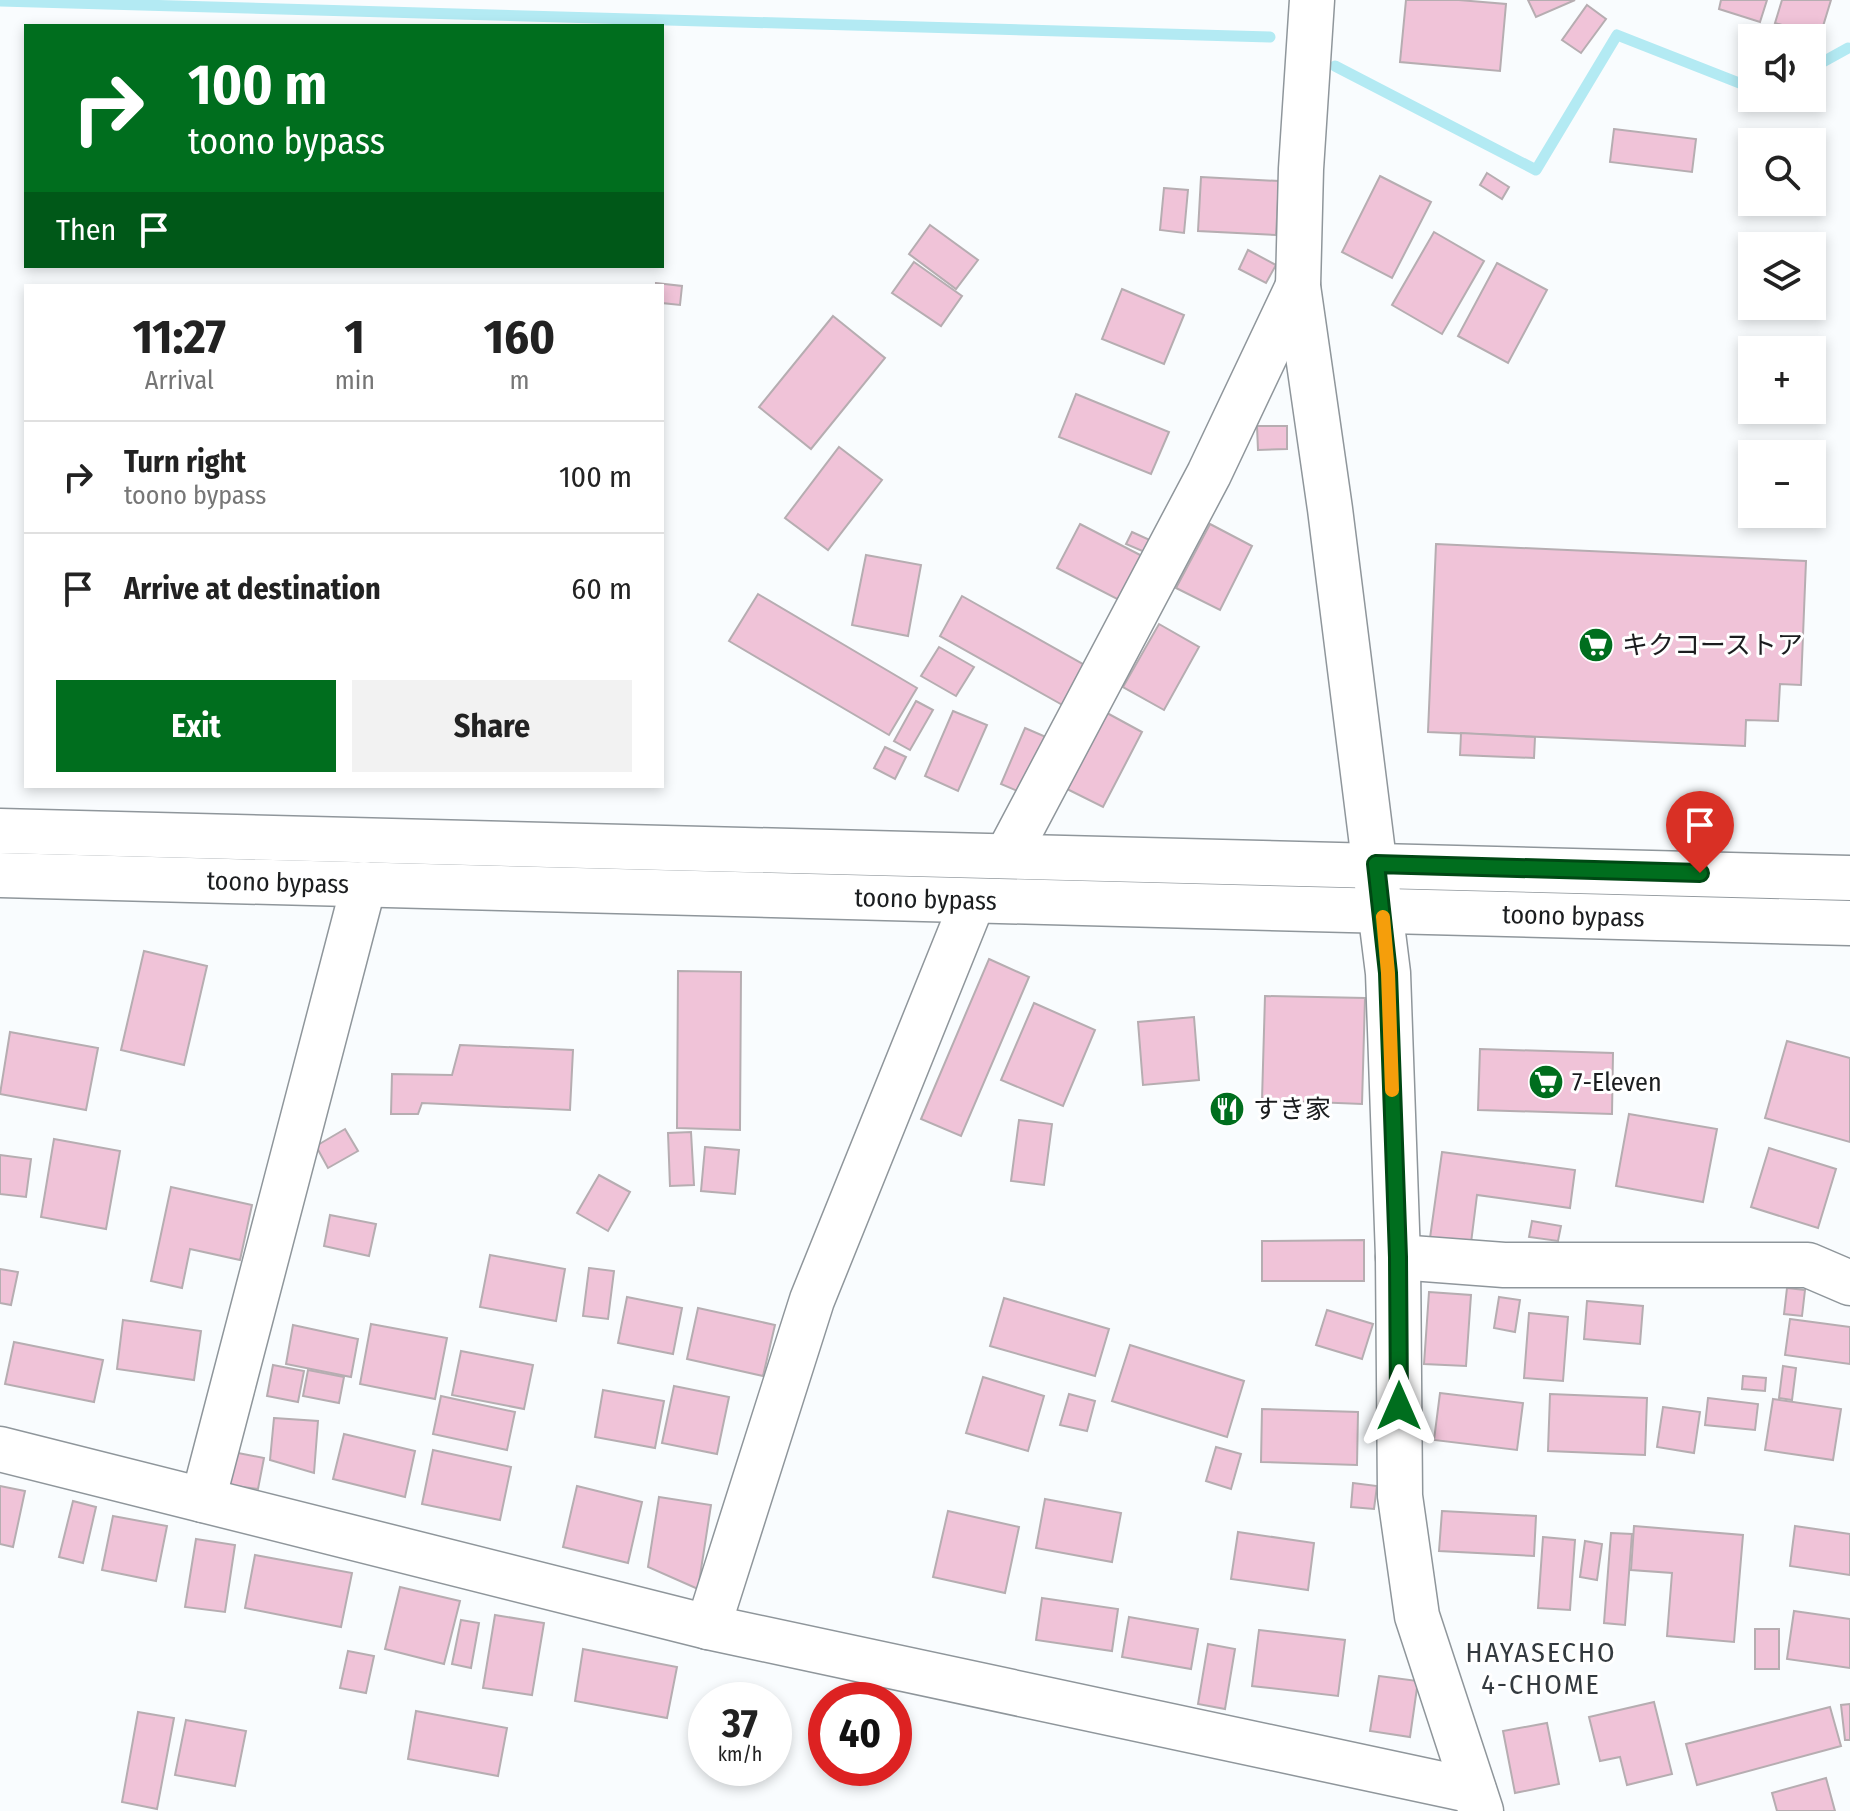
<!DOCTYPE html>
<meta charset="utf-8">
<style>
body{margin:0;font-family:"Fira Sans Condensed","Noto Sans JP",sans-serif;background:#f2f2f2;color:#222;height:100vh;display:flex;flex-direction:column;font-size:30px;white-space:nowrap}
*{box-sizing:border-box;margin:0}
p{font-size:26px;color:#767676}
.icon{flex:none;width:44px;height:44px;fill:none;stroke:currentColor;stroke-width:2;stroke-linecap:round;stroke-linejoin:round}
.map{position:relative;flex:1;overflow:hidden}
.sheet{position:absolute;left:24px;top:284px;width:640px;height:504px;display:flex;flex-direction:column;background:#fff;border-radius:0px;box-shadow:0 4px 12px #0003}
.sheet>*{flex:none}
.banner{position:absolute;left:24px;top:24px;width:640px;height:244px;border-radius:0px;box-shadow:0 4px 12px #0003;background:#006e1e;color:#fff;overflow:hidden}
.tools{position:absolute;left:1738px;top:24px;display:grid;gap:16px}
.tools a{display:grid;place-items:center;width:88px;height:88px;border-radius:0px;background:#fff;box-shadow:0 4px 12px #0003;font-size:40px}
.speed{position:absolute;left:688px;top:1682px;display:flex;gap:16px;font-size:40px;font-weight:700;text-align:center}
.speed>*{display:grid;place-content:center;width:104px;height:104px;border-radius:50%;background:#fff;box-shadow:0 4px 12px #0003;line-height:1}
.speed small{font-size:20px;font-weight:400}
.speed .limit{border:12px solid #d22;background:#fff;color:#111}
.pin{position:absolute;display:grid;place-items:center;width:68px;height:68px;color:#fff;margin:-82px -34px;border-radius:50% 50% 50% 0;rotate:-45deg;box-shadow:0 0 8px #0007}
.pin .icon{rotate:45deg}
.me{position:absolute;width:88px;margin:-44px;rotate:0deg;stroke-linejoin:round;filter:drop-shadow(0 0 6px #0008)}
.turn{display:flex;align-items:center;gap:28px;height:168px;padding:0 32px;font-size:36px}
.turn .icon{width:104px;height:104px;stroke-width:2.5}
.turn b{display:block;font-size:56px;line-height:68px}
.then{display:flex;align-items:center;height:76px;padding:0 32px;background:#0003;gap:16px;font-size:30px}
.eta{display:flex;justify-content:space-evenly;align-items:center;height:136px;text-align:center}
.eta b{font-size:48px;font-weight:700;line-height:56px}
.cta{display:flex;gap:16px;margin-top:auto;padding:16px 32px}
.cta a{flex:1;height:92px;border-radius:0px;background:#006e1e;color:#fff;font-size:32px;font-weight:700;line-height:92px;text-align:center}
.cta a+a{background:#f2f2f2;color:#222}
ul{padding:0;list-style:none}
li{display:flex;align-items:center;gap:24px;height:112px;padding:0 32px;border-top:2px solid #e0e0e0}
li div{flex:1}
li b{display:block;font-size:30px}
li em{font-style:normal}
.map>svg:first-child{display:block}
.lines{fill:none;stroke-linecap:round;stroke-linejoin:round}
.stream{stroke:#b3eaf3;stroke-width:11}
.building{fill:#f0c3d8;stroke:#b6adb1;stroke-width:2}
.minor-casing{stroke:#8f969b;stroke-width:47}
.highway-casing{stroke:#8f969b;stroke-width:47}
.minor{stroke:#fff;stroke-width:44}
.highway{stroke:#fff;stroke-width:44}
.route-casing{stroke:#004814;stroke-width:20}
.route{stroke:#006e1e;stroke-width:14}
.slow{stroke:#f59e0b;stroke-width:14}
.labels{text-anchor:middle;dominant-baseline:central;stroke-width:6;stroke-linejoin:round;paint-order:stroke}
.poi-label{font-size:26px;fill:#1b1d1f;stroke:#fff;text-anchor:start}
.street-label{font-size:26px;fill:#1b1d1f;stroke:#fff}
.neighbourhood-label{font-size:28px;letter-spacing:2px;fill:#343a3f;stroke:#fff}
</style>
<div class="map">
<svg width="1850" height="1811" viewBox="0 0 1850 1811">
<rect width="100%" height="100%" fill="#f9fcfe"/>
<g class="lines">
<g class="stream">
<path d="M0 1 1270 37"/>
<path d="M1335 66 1536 170 1617 35 1752 88"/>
<path d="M1812 68 1848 48"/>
</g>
</g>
<g class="building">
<path d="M1406 0H1459L1506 4 1500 71 1400 62Z"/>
<path d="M1528 0H1575L1536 17Z"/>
<path d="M1721 0H1767L1760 22 1719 9Z"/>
<path d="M1782 0H1831L1820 36 1775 23Z"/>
<path d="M1587 5 1606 19 1581 53 1562 40Z"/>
<path d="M1614 129 1696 139 1692 172 1610 162Z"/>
<path d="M1487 173 1509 187 1502 199 1480 185Z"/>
<path d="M1380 176 1431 202 1392 278 1342 252Z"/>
<path d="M1201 177 1279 181 1276 235 1198 231Z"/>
<path d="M1164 188 1188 190 1184 233 1160 230Z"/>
<path d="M930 225 978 260 956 289 909 254Z"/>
<path d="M1434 232 1484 261 1442 334 1392 305Z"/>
<path d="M1248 250 1276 265 1266 283 1239 269Z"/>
<path d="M914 262 962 296 941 326 892 293Z"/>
<path d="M1497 263 1547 290 1508 363 1458 336Z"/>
<path d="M656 283 682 286 680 305 662 303V286H656Z"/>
<path d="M1122 289 1184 315 1164 364 1102 339Z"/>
<path d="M833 316 885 358 811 449 759 407Z"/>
<path d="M1076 394 1169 432 1151 474 1059 437Z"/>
<path d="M1257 426H1287V449L1258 450Z"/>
<path d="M839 447 882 480 828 550 785 518Z"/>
<path d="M1080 524 1146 558 1123 602 1057 568Z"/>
<path d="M1210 524 1252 546 1220 610 1176 588Z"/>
<path d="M1132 532 1152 541 1147 553 1126 544Z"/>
<path d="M1436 544 1806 561 1801 685 1780 684 1778 721 1746 720 1745 746 1428 732Z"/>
<path d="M866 555 921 565 908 636 852 625Z"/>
<path d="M758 594 917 688 889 735 729 641Z"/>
<path d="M962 596 1088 667 1066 707 940 636Z"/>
<path d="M1159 624 1199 647 1164 710 1123 687Z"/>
<path d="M939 647 974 667 956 696 921 676Z"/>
<path d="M916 701 933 710 910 750 894 741Z"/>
<path d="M953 711 987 725 958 791 925 776Z"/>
<path d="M1107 713 1142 732 1103 807 1067 789Z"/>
<path d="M1025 728 1046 737 1022 793 1001 784Z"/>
<path d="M1461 733 1535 737 1534 758 1460 755Z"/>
<path d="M885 747 906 757 895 779 874 768Z"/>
<path d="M144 951 207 966 184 1065 121 1050Z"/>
<path d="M989 959 1029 977 961 1136 921 1119Z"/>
<path d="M678 971 741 972 740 1130 677 1128Z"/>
<path d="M1265 996 1365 998 1362 1104 1262 1100Z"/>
<path d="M1034 1003 1095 1030 1063 1106 1001 1080Z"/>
<path d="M1194 1017 1199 1080 1143 1085 1138 1022Z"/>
<path d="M10 1032 98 1048 86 1110 0 1094Z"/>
<path d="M1787 1041 1850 1058V1142L1765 1118Z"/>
<path d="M460 1045 573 1050 570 1110 422 1103 418 1114H391L392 1074 452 1075Z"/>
<path d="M1480 1049 1613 1053 1612 1114 1478 1110Z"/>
<path d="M1629 1114 1717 1129 1703 1202 1616 1186Z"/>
<path d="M1019 1120 1052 1124 1044 1185 1011 1181Z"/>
<path d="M345 1129 358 1151 328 1168 316 1146Z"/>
<path d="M691 1132 694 1185 670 1186 668 1133Z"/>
<path d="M54 1139 120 1151 106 1229 41 1217Z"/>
<path d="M705 1147 739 1150 735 1194 701 1191Z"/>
<path d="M1769 1148 1836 1169 1818 1228 1751 1207Z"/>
<path d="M1442 1152 1575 1170 1570 1208 1477 1195 1471 1243 1430 1238Z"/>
<path d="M0 1155 31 1159 26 1197 0 1194Z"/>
<path d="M599 1175 630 1192 608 1231 577 1213Z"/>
<path d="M171 1187 252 1205 240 1260 190 1249 182 1288 151 1281Z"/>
<path d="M330 1215 376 1224 369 1256 324 1246Z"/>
<path d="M1532 1221 1561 1226 1558 1241 1529 1237Z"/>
<path d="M1364 1240V1281H1262V1241Z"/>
<path d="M490 1255 565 1269 556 1321 480 1307Z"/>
<path d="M589 1268 614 1271 608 1319 583 1316Z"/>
<path d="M0 1269 18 1272 11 1305 0 1303Z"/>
<path d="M1787 1288 1805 1290 1802 1316 1784 1314Z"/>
<path d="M1429 1292 1471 1295 1466 1366 1424 1364Z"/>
<path d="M627 1297 682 1308 673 1354 618 1343Z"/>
<path d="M1499 1297 1520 1300 1515 1332 1494 1328Z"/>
<path d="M1004 1298 1109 1329 1095 1376 990 1346Z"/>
<path d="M1587 1301 1643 1306 1640 1344 1584 1339Z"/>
<path d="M698 1308 775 1325 763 1376 687 1359Z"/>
<path d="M1327 1310 1373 1324 1362 1359 1316 1345Z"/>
<path d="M1529 1313 1568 1317 1563 1381 1524 1378Z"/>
<path d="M1790 1319 1850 1327V1364L1785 1355Z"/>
<path d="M123 1320 201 1331 194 1380 117 1369Z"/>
<path d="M371 1324 447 1338 435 1399 360 1384Z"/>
<path d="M293 1325 358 1339 351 1377 286 1364Z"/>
<path d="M14 1342 103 1360 94 1402 5 1384Z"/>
<path d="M1130 1345 1244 1381 1227 1437 1112 1401Z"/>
<path d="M461 1351 533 1365 524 1409 452 1395Z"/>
<path d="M273 1365 304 1371 298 1402 267 1396Z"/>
<path d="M1783 1366 1796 1368 1792 1400 1779 1398Z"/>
<path d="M308 1370 344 1377 339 1403 303 1396Z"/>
<path d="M1743 1376 1766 1378 1765 1391 1742 1389Z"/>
<path d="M983 1377 1044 1396 1028 1451 966 1433Z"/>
<path d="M674 1386 729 1397 717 1454 662 1443Z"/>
<path d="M603 1390 664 1401 655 1448 595 1437Z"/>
<path d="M1440 1393 1523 1403 1517 1450 1434 1440Z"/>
<path d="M1069 1394 1095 1401 1087 1431 1060 1425Z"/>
<path d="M1550 1394 1647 1398 1645 1455 1548 1451Z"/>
<path d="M441 1396 515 1412 507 1450 433 1434Z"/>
<path d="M1708 1398 1758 1404 1755 1430 1705 1425Z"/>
<path d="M1773 1399 1841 1409 1833 1460 1765 1450Z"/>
<path d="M1663 1407 1700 1412 1694 1453 1657 1447Z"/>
<path d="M1262 1409 1358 1412 1357 1465 1261 1462Z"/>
<path d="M274 1418 318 1421 314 1473 270 1460Z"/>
<path d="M344 1434 415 1451 405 1497 333 1479Z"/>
<path d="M1216 1447 1241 1454 1231 1489 1206 1481Z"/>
<path d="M433 1450 511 1467 500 1520 422 1504Z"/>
<path d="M233 1452 264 1458 258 1489 228 1485Z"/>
<path d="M1353 1483 1377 1486 1374 1509 1351 1507Z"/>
<path d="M0 1486 25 1491 13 1547 0 1544Z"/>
<path d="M577 1486 642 1502 628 1563 563 1547Z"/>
<path d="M659 1497 711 1505 698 1589 648 1567Z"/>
<path d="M1045 1499 1121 1513 1112 1562 1036 1548Z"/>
<path d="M73 1501 96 1507 83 1563 59 1557Z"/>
<path d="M948 1511 1019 1527 1005 1593 933 1577Z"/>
<path d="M1442 1511 1536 1516 1534 1556 1439 1551Z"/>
<path d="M113 1516 167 1526 156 1581 102 1570Z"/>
<path d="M1634 1526 1743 1535 1734 1642 1667 1636 1672 1573 1631 1570Z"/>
<path d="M1795 1526 1850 1534V1575L1790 1566Z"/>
<path d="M1238 1532 1314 1543 1308 1590 1231 1579Z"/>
<path d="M1611 1533 1632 1534 1625 1625 1604 1623Z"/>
<path d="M1543 1537 1575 1540 1570 1610 1538 1608Z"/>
<path d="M196 1539 235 1545 225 1612 185 1607Z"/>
<path d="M1585 1541 1602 1544 1597 1580 1580 1577Z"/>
<path d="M255 1555 352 1573 341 1627 245 1608Z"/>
<path d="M400 1587 460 1601 444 1664 385 1649Z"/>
<path d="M1042 1598 1118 1609 1112 1651 1036 1640Z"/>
<path d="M1794 1611 1850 1619V1668L1787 1659Z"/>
<path d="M495 1615 544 1623 532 1695 483 1688Z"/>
<path d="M1129 1617 1198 1629 1191 1669 1122 1657Z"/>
<path d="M461 1620 479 1623 471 1668 452 1664Z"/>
<rect x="1755" y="1629" width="24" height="40"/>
<path d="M1259 1630 1345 1640 1338 1696 1252 1686Z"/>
<path d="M1208 1644 1235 1649 1225 1709 1198 1704Z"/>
<path d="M583 1649 677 1667 667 1718 575 1701Z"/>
<path d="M348 1651 374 1656 366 1693 340 1688Z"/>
<path d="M1379 1676 1418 1681 1410 1737 1370 1731Z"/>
<path d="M1654 1702 1672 1774 1627 1785 1620 1757 1600 1761 1589 1717Z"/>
<path d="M1850 1704V1740H1845L1841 1705Z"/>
<path d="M1830 1707 1841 1746 1697 1785 1686 1744Z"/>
<path d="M416 1711 507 1728 498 1776 408 1759Z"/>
<path d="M138 1712 174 1718 157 1809 122 1802Z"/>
<path d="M186 1720 246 1731 235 1786 175 1775Z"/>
<path d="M1547 1723 1559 1784 1515 1793 1503 1731Z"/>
<path d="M1826 1778 1835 1811H1777L1772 1793Z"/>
</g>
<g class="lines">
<defs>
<g id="minor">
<path d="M1312 0 1301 169 1298 286 1330 509 1388 973 1398 1257 1400 1496 1417 1616 1481 1811"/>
<path d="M1007 856 1209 474 1298 286"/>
<path d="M1398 1257 1504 1265H1808L1850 1283"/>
<path d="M0 1449 708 1627 1474 1791"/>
<path d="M203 1500 364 884"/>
<path d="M708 1627 812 1300 973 901"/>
</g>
<g id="highway">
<path d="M0 831 1850 878"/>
<path id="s1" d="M0 875 1850 923"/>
</g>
</defs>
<use href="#minor" class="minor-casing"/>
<use href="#highway" class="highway-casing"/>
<use href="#minor" class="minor"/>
<use href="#highway" class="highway"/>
</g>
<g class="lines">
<defs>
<path id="route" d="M1399 1406 1398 1257 1388 973 1376 864 1700 873"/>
</defs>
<use href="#route" class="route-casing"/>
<use href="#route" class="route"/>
<path class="slow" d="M1383 917 1388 973 1392 1090"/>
</g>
<defs>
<symbol id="supermarket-disc" viewBox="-11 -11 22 22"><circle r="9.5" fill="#006e1e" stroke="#fff"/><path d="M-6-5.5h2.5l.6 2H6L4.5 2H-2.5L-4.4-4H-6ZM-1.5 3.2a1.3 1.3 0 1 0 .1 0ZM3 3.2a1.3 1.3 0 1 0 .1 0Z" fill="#fff"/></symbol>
<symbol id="restaurant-disc" viewBox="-11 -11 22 22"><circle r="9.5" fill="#006e1e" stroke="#fff"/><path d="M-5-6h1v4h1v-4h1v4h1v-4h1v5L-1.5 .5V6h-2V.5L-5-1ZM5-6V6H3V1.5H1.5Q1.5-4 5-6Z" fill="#fff"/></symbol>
</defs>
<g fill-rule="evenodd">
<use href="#supermarket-disc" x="1576" y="625" width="40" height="40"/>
<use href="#supermarket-disc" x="1526" y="1062" width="40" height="40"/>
<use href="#restaurant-disc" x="1207" y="1089" width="40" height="40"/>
</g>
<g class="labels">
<g class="poi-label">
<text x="1622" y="645">キクコーストア</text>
<text x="1572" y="1082">7-Eleven</text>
<text x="1253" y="1109">すき家</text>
</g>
<g class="street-label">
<text stroke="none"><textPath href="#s1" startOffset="278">toono bypass</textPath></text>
<text stroke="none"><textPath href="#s1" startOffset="926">toono bypass</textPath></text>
<text stroke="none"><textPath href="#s1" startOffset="1574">toono bypass</textPath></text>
</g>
<g class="neighbourhood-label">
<text x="1541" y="1652">HAYASECHO<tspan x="1541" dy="32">4-CHOME</tspan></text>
</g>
</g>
</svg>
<div class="tools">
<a><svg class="icon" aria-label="sound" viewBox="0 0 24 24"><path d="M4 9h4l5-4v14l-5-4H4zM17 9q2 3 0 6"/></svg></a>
<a><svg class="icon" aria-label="search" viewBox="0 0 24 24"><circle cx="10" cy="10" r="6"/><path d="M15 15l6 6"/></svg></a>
<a><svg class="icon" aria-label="layers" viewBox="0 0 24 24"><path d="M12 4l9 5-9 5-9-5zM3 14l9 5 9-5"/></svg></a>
<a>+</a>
<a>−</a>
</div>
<div class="speed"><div>37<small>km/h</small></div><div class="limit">40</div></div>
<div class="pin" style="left:1700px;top:873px;background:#d93025"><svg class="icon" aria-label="arrive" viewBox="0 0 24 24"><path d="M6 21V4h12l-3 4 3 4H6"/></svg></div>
<svg class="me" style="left:1399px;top:1406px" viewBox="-20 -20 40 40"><path d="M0-17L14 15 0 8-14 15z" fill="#006e1e" stroke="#fff" stroke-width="4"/></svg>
<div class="banner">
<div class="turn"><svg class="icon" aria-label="right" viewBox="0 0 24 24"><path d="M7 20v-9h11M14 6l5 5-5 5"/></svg><div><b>100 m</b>toono bypass</div></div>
<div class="then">Then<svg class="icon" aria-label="arrive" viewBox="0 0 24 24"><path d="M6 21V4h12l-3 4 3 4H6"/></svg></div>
</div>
<section class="sheet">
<div class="eta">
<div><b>11:27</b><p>Arrival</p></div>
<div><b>1</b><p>min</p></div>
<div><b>160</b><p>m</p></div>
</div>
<ul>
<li><svg class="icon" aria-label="right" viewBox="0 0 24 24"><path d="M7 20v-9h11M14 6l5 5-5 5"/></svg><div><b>Turn right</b><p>toono bypass</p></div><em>100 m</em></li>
<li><svg class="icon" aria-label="arrive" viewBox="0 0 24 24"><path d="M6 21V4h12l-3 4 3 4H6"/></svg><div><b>Arrive at destination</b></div><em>60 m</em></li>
</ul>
<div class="cta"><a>Exit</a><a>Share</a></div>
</section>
</div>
